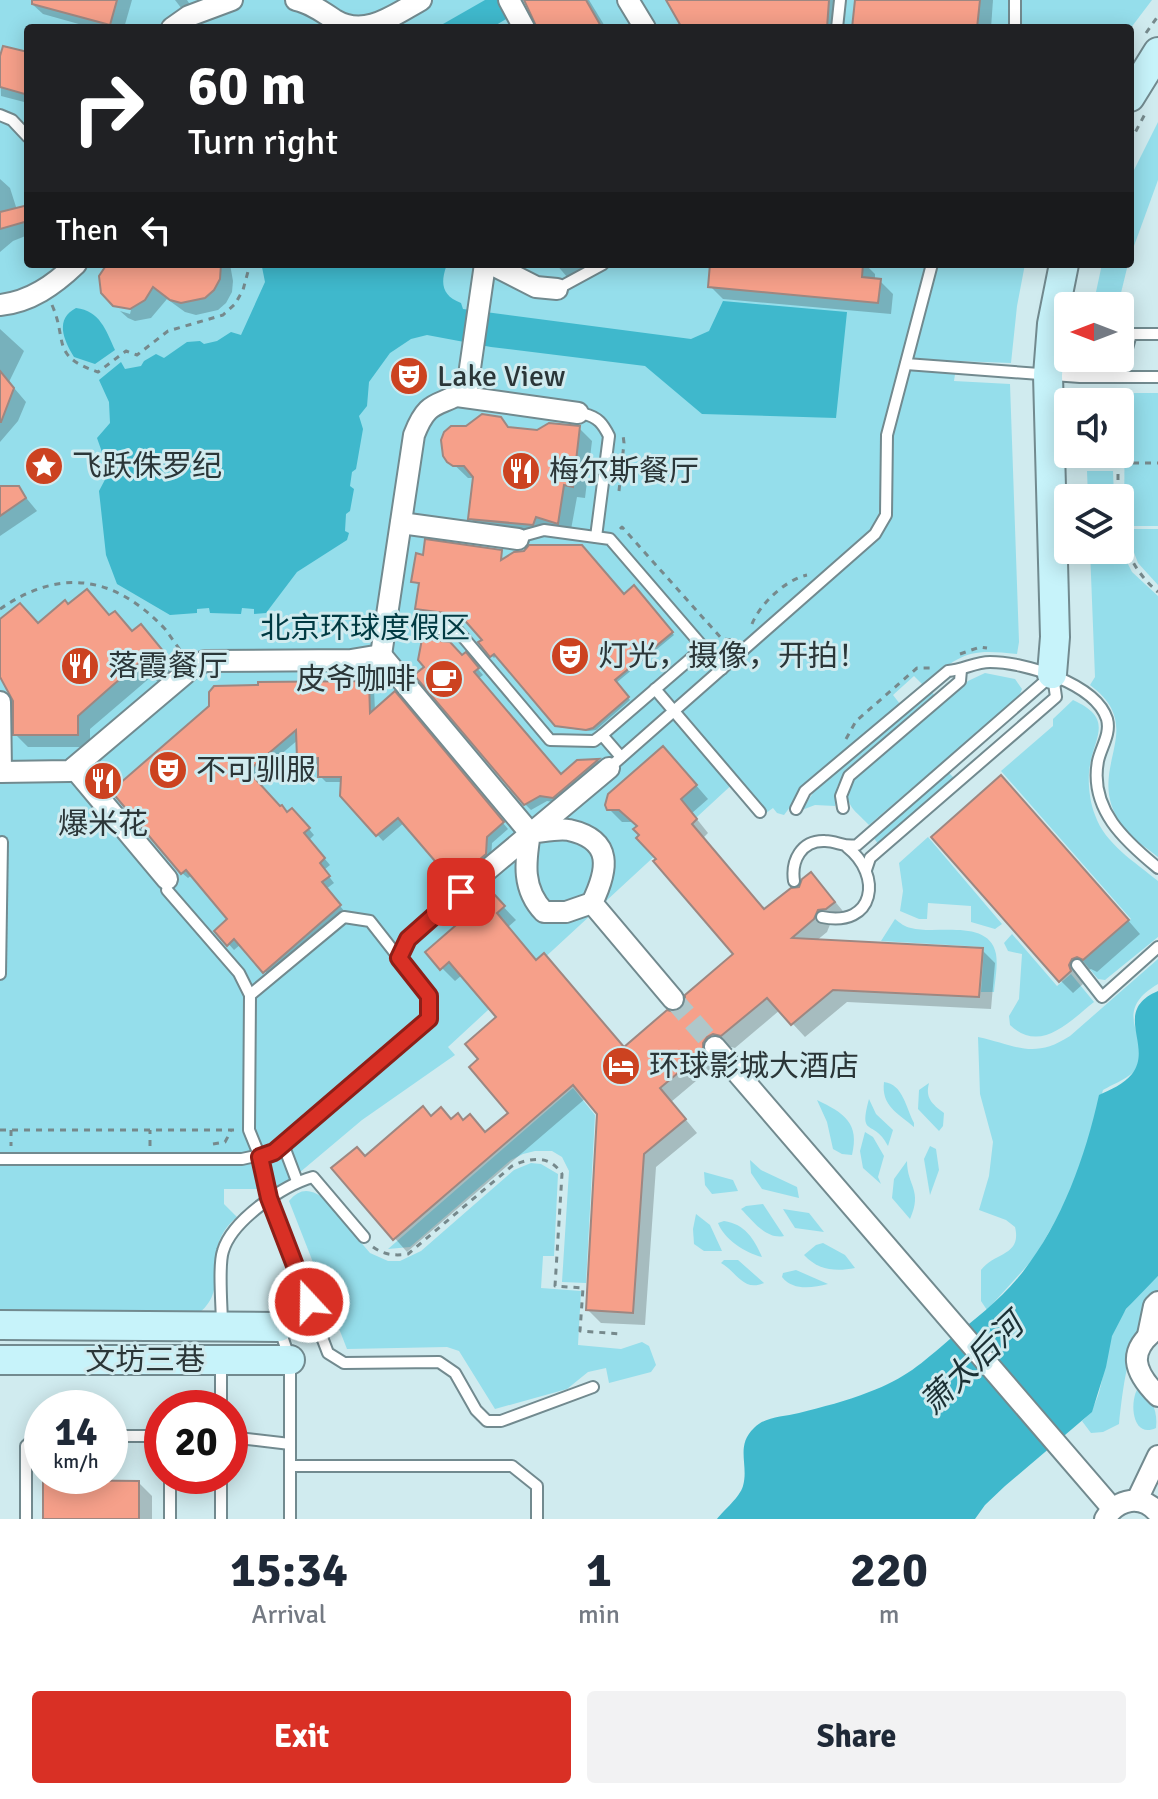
<!DOCTYPE html>
<meta charset="utf-8">
<style>
body{margin:0;font-family:Signika,"Noto Sans SC",sans-serif;background:#f2f2f3;color:#1f2937;height:100vh;display:flex;flex-direction:column;font-size:30px;white-space:nowrap}
*{box-sizing:border-box;margin:0}
p{font-size:26px;color:#747a83}
.icon{flex:none;width:44px;height:44px;fill:none;stroke:currentColor;stroke-width:2;stroke-linecap:round;stroke-linejoin:round}
.map{position:relative;height:1519px;overflow:hidden}
.side{display:flex;flex-direction:column;background:#fff;flex:1}
.side>*{flex:none}
.top-card{position:absolute;left:24px;top:24px;width:1110px;height:244px;border-radius:8px;box-shadow:0 4px 20px #0003;background:#202124;color:#fff;overflow:hidden}
.needle{width:52px;rotate:270deg}
.buttons{position:absolute;left:1054px;top:292px;display:grid;gap:16px}
.buttons a{display:grid;place-items:center;width:80px;height:80px;border-radius:8px;background:#fff;box-shadow:0 4px 20px #0003;font-size:40px}
.speed{position:absolute;left:24px;top:1390px;display:flex;gap:16px;font-size:40px;font-weight:700;text-align:center}
.speed>*{display:grid;place-content:center;width:104px;height:104px;border-radius:50%;background:#fff;box-shadow:0 4px 20px #0003;line-height:1}
.speed small{font-size:20px;font-weight:400}
.speed .limit{border:12px solid #d22;background:#fff;color:#111}
.pin{position:absolute;display:grid;place-items:center;width:68px;height:68px;color:#fff;margin:-34px;border-radius:16px;box-shadow:0 4px 12px #0006}
.me{position:absolute;width:88px;margin:-44px;rotate:339deg;stroke-linejoin:round;filter:drop-shadow(0 0 6px #0008)}
.turn{display:flex;align-items:center;gap:28px;height:168px;padding:0 32px;font-size:36px}
.turn .icon{width:104px;height:104px;stroke-width:2.5}
.turn b{display:block;font-size:56px;line-height:68px}
.then{display:flex;align-items:center;height:76px;padding:0 32px;background:#0003;gap:16px;font-size:30px}
.eta{display:flex;justify-content:space-evenly;align-items:center;height:136px;text-align:center}
.eta b{font-size:48px;font-weight:700;line-height:56px}
.button{display:flex;gap:16px;margin-top:auto;padding:16px 32px}
.button a{flex:1;height:92px;border-radius:8px;background:#d93025;color:#fff;font-size:32px;font-weight:700;line-height:92px;text-align:center}
.button a+a{background:#f2f2f3;color:#1f2937}
.map>svg:first-child{display:block}
.green{fill:#95deeb}
.water{fill:#3fb8cc}
.shadow{fill:#0003}
.building{fill:#f6a08a;stroke:#9e8781;stroke-width:2}
.lines{fill:none;stroke-linecap:round;stroke-linejoin:round}
.street-tunnel{stroke:#afc7ca;stroke-width:20;stroke-dasharray:20 10;stroke-linecap:butt}
.lane-casing{stroke:#728a8f;stroke-width:14}
.street-casing{stroke:#728a8f;stroke-width:24}
.secondary-casing{stroke:#728a8f;stroke-width:32}
.path{stroke:#76898c;stroke-width:3;stroke-dasharray:6 6;stroke-linecap:butt}
.lane{stroke:#fff;stroke-width:10}
.street{stroke:#fff;stroke-width:20}
.secondary{stroke:#c7f3fa;stroke-width:28}
.route-casing{stroke:#8d1f18;stroke-width:20}
.route{stroke:#d93025;stroke-width:14}
.labels{text-anchor:middle;dominant-baseline:central;stroke-width:6;stroke-linejoin:round;paint-order:stroke}
.poi-label{font-size:30px;fill:#2b3638;stroke:#d0ebef;text-anchor:start}
.park-label{font-size:30px;fill:#003a42;stroke:#d0ebef}
.street-label{font-size:30px;fill:#2b3638;stroke:#d0ebef}
.water-label{font-size:32px;font-style:italic;fill:#1b3034;stroke:#d0ebef}
</style>
<div class="map">
<svg width="1158" height="1519" viewBox="0 0 1158 1519">
<rect width="100%" height="100%" fill="#d0ebef"/>
<g class="green">
<path d="M0 0H1152L1130 29 28 28V264H1025L1017 306 1011 363 957 361 954 381 1010 384 1019 642 1017 654C967 648 961 654 923 685L914 676 893 695 900 704 806 786 784 815 777 813 773 808 766 813 737 780 448 1047 455 1055 362 1120 280 1189H224V1204L237 1217C197 1250 233 1286 199 1313L0 1315Z"/>
<path d="M1158 122V180L1130 257V178Z"/>
<path d="M1102 264H1128L1120 297V332V306H1093Z"/>
<path d="M1125 393H1158V526H1124Z"/>
<path d="M1087 471H1113L1114 498H1088Z"/>
<path d="M1125 529H1158V585L1138 563Z"/>
<path d="M1120 548 1132 572 1158 596V857C1147 848 1133 840 1124 828 1079 770 1152 731 1090 685L1095 677 1090 550Z"/>
<path d="M985 673 1015 679 1022 689 1019 696 869 825C855 810 840 803 852 780L968 681Z"/>
<path d="M932 692 935 696 845 773 837 787 835 806 815 805 802 810 813 793Z"/>
<path d="M1073 700C1117 720 1092 738 1089 772 1088 786 1090 802 1095 815 1105 844 1135 862 1158 881V937L1105 980 1098 979 1083 961 1131 919 1001 771 1053 726V719Z"/>
<path d="M948 772 954 778 878 844 874 838Z"/>
<path d="M928 837 1002 924 995 929 971 922V906L928 903 927 919H919L900 911 903 891 899 863Z"/>
<path d="M895 919C900 923 905 927 911 928 935 935 989 918 996 954 998 966 995 980 994 992H981L984 947 881 941Z"/>
<path d="M1012 934 1057 986 1071 974 1094 1002C1069 1022 1040 1054 1010 1025L1009 1016 1019 999 1022 954 1008 951 1004 943Z"/>
<path d="M1158 959V984C1108 1013 1152 1040 1140 1064 1133 1077 1115 1083 1103 1090L1077 1182 1035 1257 987 1310 981 1301V1270C995 1252 1022 1256 1015 1227L1006 1220 979 1210 989 1176 993 1142 980 1094 978 1037C1016 1045 1033 1060 1070 1036Z"/>
<path d="M884 1082C903 1084 906 1108 914 1123V1127C898 1113 881 1106 884 1082Z"/>
<path d="M929 1083C925 1098 932 1104 944 1113L943 1126 939 1131 918 1109 919 1090Z"/>
<path d="M573 1088 595 1115 586 1283 562 1282 569 1171 562 1157 552 1151H535L523 1154 511 1160 410 1247 388 1249Z"/>
<path d="M869 1099 876 1114 893 1130 888 1146C874 1118 858 1139 869 1099Z"/>
<path d="M817 1100C844 1113 860 1123 852 1155L842 1154 833 1149 827 1122Z"/>
<path d="M865 1132 873 1137 884 1156 878 1177 881 1184 863 1168 860 1151Z"/>
<path d="M930 1146 936 1149 939 1170 930 1195 924 1159Z"/>
<path d="M750 1160 761 1170 797 1187 799 1198 762 1189 751 1173Z"/>
<path d="M907 1161C907 1186 923 1190 910 1219L892 1198 894 1179Z"/>
<path d="M531 1163 541 1164 558 1174 554 1256H543L541 1288 581 1291 578 1345 621 1349 642 1342 649 1346 656 1365 651 1372 609 1383 606 1368 588 1372 567 1389 495 1409 459 1351 447 1347 347 1349 289 1201C299 1189 309 1188 322 1197L370 1253 388 1261H400L421 1251 514 1170Z"/>
<path d="M704 1172 733 1180 738 1191 712 1194 705 1185Z"/>
<path d="M763 1204 784 1236C766 1240 752 1220 741 1209L746 1206Z"/>
<path d="M783 1209 809 1213 824 1232 795 1228Z"/>
<path d="M696 1214 710 1225 722 1251H704L694 1244 693 1229Z"/>
<path d="M724 1221C745 1224 754 1239 762 1257 745 1253 724 1239 718 1223Z"/>
<path d="M823 1243 845 1255 855 1268C835 1272 818 1270 804 1255L816 1245Z"/>
<path d="M724 1260H738L764 1283C743 1292 737 1272 721 1263Z"/>
<path d="M796 1270 828 1284C812 1288 793 1291 782 1277L783 1273Z"/>
<path d="M1158 1276V1292C1149 1300 1149 1309 1144 1320 1127 1353 1123 1387 1119 1424L1103 1432 1091 1433 1082 1421C1106 1400 1101 1363 1112 1335 1121 1311 1139 1293 1158 1276Z"/>
<path d="M1138 1388H1142C1152 1401 1158 1411 1156 1428 1132 1439 1129 1402 1138 1388Z"/>
</g>
<g class="water">
<path d="M485 0H505L513 15 491 28H436Z"/>
<path d="M264 264H442L446 267C440 285 443 296 461 303L463 309 691 339 709 331 723 301 847 312 836 418 702 414 645 366 491 347 427 335 411 339 390 353 369 382 367 406 359 416 363 429 356 469 352 472 350 486 354 489 350 511 346 514 345 531 349 533 347 540 297 572 266 613 254 614V609L242 608 241 614 210 613 209 608 197 609V613L170 615 117 584 106 555 99 491 109 472 97 438 110 423 109 402 99 380 121 362 125 369 141 366 144 361 156 354 164 358 187 342 200 341 204 344 217 341 231 332 241 335 265 282 262 267Z"/>
<path d="M76 308C100 311 106 330 115 350L95 364 74 357C63 339 55 319 76 308Z"/>
<path d="M1158 991V1276L1126 1309 1112 1336 1106 1367 1092 1412 1005 1486 985 1505 975 1519H717C724 1510 740 1497 743 1486 749 1465 735 1446 754 1428 766 1416 783 1417 799 1413 822 1407 847 1401 869 1392 905 1379 922 1363 950 1339 976 1319 1001 1299 1022 1273 1062 1222 1085 1158 1099 1095 1110 1090 1124 1084 1132 1074 1154 1046 1111 1011 1158 991Z"/>
</g>
<g class="shadow">
<path d="M32 0H132L124 28H93L43 14 31 3Z"/>
<path d="M175 0H187L193 9 185 13Z"/>
<path d="M526 0H589L606 28H538Z"/>
<path d="M668 0H843L840 28H684Z"/>
<path d="M857 0H993L991 28H854Z"/>
<path d="M28 54V103L1 96 0 64Z"/>
<path d="M0 179 10 188 17 210 28 208V235L13 241 0 252Z"/>
<path d="M110 264H230L233 281 232 292 226 303 218 310 196 315 185 312 167 299 151 318 135 321 128 318 120 311 130 314 131 310 114 304Z"/>
<path d="M556 264H608L573 284Z"/>
<path d="M731 264H865L875 274V281H880L893 294 891 314 723 299 710 286Z"/>
<path d="M0 329 24 351 9 382 26 402 18 421 0 442Z"/>
<path d="M412 371 420 381 411 388 409 385Z"/>
<path d="M500 419 510 429 538 432 579 428 592 441 585 498 577 497 570 535 549 529 546 537 483 531 470 518 475 478H468L444 455 467 428Z"/>
<path d="M0 488H18L37 511 0 536Z"/>
<path d="M501 552 503 561 624 596 636 590 674 635 616 683 630 700 596 730 589 731 559 727 497 655 494 658 492 656 484 640 464 617 417 608 421 585 413 582Z"/>
<path d="M69 607 110 617 133 632 141 626 176 666 172 678 159 683 152 676 90 729V747H28L15 734 13 696 0 674V622L38 625Z"/>
<path d="M462 657 471 661 483 675 479 678 562 776 578 761H599L604 766 559 803 547 801 531 810 525 804Z"/>
<path d="M369 683 374 689 375 711 400 700 508 829 492 843 491 860 460 886 405 822 383 841 342 796 343 782H326L320 776V763L305 764 299 758V739L253 778 280 809 288 814 298 816 314 835 309 840 330 865 324 870 334 883 326 889 345 912 270 977 241 944 234 950 217 931 230 919 192 875 188 878 182 873 114 792Z"/>
<path d="M676 762 708 799 692 813 708 833 703 838 765 911 823 887 847 916 831 922 827 932 816 941 982 950 995 963 991 1009 847 1002 805 1037 780 1010 735 1048 727 1046 715 1057V1065L671 1102 697 1133 656 1167 645 1325 601 1323 588 1310 599 1114 586 1098 407 1252 334 1169 365 1158 432 1118 464 1122 486 1134 511 1113 480 1060 498 1018 462 975 455 981 442 968 493 896 516 920 508 927 537 961 557 968 625 1048 683 1010 736 954 658 859 639 827 634 822H622L609 809Z"/>
<path d="M1014 790 1140 934 1097 972 1091 969 1084 972 1081 979 1083 984 1073 993 1060 980Z"/>
<path d="M139 1483 152 1496V1519H45Z"/>
</g>
<g class="building">
<path d="M32 0H117L110 25 32 4Z"/>
<path d="M524 0H586L602 28H537Z"/>
<path d="M666 0H829L827 28H682Z"/>
<path d="M855 0H980L977 28H852Z"/>
<path d="M3 46 28 52V95L0 87V56Z"/>
<path d="M28 205V221L0 229V212Z"/>
<path d="M107 264H221L220 279 214 290 205 298 181 303 170 300 153 287 145 300 130 309 113 306 101 293 99 276Z"/>
<path d="M710 264H863L862 277 881 279 878 303 708 287Z"/>
<path d="M410 366 419 378 407 387 399 375Z"/>
<path d="M0 371 14 388 1 422H0Z"/>
<path d="M482 414 501 417 508 427 537 430 549 423 580 426 573 487 564 485 558 524 536 517 533 525 468 519 473 477 464 466H453L447 462 443 456 441 440 444 432 451 426H466Z"/>
<path d="M0 486H19L26 498 0 516Z"/>
<path d="M425 539 502 550 501 560 514 552 524 551 529 545H582L624 594 634 585 673 632 615 680 629 697 593 728 586 730 555 726 494 654 490 657 478 642 482 640 460 615 415 609 419 583 411 582 416 553 423 555Z"/>
<path d="M87 589 109 615 115 611 132 631 141 624 164 652 160 665 153 671 144 670 138 664 113 685 78 716V735H13V701L0 677V619L20 603 38 623 65 600 68 604Z"/>
<path d="M422 639 450 642 462 655 466 652 479 668 474 672 561 774 577 760 599 759 553 798 540 796 524 805 414 675 424 667 418 660Z"/>
<path d="M369 681 370 713 395 691 504 822 487 837 486 854 453 882 398 818 376 836 340 796 341 777H318V758L297 759 296 730 248 771 280 806 282 805 287 812 292 808 310 828 304 833 325 858 320 863 330 876 322 882 341 905 263 973 234 939 227 946 214 931 227 919 186 870 181 874 111 791 209 706V692L214 686 258 685V682Z"/>
<path d="M663 746 697 785 681 799 697 819 692 824 764 909 791 888 799 887 802 879 811 872 835 902 826 909 818 910 814 919 792 938 983 948 979 997 833 990 791 1025 767 998 721 1036 713 1034 707 1037 703 1043V1052L660 1088 686 1119 644 1154 633 1313 586 1310 597 1114 573 1085 393 1240 331 1168 357 1147 365 1156 423 1106 431 1116 441 1107 451 1119 458 1113 463 1120 470 1114 485 1132 508 1113 469 1067 478 1059 465 1044 496 1017 449 962 440 970 425 952 493 893 505 906 497 913 536 960 544 953 624 1047 667 1010 674 1012 682 1008 685 1003V995L733 954 653 861 656 859 636 838 639 835 633 829 637 826 619 810H607L605 805 608 794Z"/>
<path d="M1001 775 1129 920 1083 960 1077 957 1072 959 1069 965 1071 971 1059 982 931 837Z"/>
<path d="M43 1480 139 1481V1519H43Z"/>
</g>
<g class="lines">
<path class="street-tunnel" d="M673 999 715 1047"/>
<defs>
<g id="lane">
<path d="M837 28 840 0"/>
<path d="M1015 28V0"/>
<path d="M0 115 12 120 28 137"/>
<path d="M557 289 603 264"/>
<path d="M906 364 1080 377H1158"/>
<path d="M1119 377 1131 334H1158"/>
<path d="M584 414C598 417 603 424 609 436L596 537"/>
<path d="M526 535 544 530 610 539 722 669"/>
<path d="M437 629 458 631 550 740 594 741 602 735"/>
<path d="M655 689 760 812"/>
<path d="M621 757 602 735 703 648"/>
<path d="M609 768 875 534 886 515 887 435 932 264"/>
<path d="M843 808 841 796 849 776 960 681 961 670"/>
<path d="M796 809 805 791 948 671C963 670 975 662 990 662 1024 662 1095 683 1107 719 1111 734 1101 747 1098 761 1089 809 1125 841 1158 868"/>
<path d="M866 870 870 858 1056 697 1053 676"/>
<path d="M794 881C791 861 801 840 825 841 837 841 845 848 857 845L1051 676"/>
<path d="M167 890 239 973 250 995"/>
<path d="M822 917C875 928 883 875 847 847"/>
<path d="M399 958 370 921 344 917 250 995 249 1130 260 1157 269 1198 328 1353 344 1363 439 1362 455 1373 476 1410 487 1421H501L593 1387"/>
<path d="M1077 965 1102 997 1158 947"/>
<path d="M0 974 2 842"/>
<path d="M283 1144 297 1181"/>
<path d="M0 1159H242L274 1152 429 1019V996L399 958 408 939 461 892"/>
<path d="M222 1326C222 1307 218 1266 223 1251 232 1220 284 1185 313 1177L364 1237"/>
<path d="M279 1327 290 1360V1519"/>
<path d="M221 1362V1408"/>
<path d="M110 1436H162"/>
<path d="M230 1437 290 1444"/>
<path d="M290 1466H512L537 1486V1519"/>
<path d="M221 1476V1519"/>
<path d="M26 1519V1446L37 1436H42"/>
<path d="M170 1519V1476"/>
</g>
<g id="street">
<path d="M296 0C310 3 323 12 335 20 365 38 394 15 421 0"/>
<path d="M509 0 524 28"/>
<path d="M628 0 645 28"/>
<path d="M172 28 189 16 232 0"/>
<path d="M491 264 536 287 557 289"/>
<path d="M0 305C30 302 54 285 76 264"/>
<path d="M457 396 578 413"/>
<path d="M401 523 518 539"/>
<path d="M381 655 414 435C429 396 439 409 467 389L485 264"/>
<path d="M0 702 1 772"/>
<path d="M74 768 167 879"/>
<path d="M0 772 70 771 194 666 205 661 351 660 381 655 530 833"/>
<path d="M461 892 609 768"/>
<path d="M592 903 566 912H544C522 889 525 863 530 833 542 832 557 828 569 830 614 840 608 870 592 903L673 999"/>
<path d="M715 1047 1112 1508"/>
<path d="M1158 1328C1126 1351 1134 1372 1158 1396"/>
<path d="M1148 1335 1154 1306 1158 1302"/>
<path d="M1137 1500 1158 1456"/>
<path d="M1105 1519C1118 1498 1142 1494 1158 1513"/>
</g>
<g id="secondary">
<path d="M1130 97 1158 52"/>
<path d="M1052 674 1055 637 1048 375 1052 324 1064 264"/>
<path d="M0 1325 279 1327"/>
<path d="M0 1360H290"/>
</g>
</defs>
<use href="#lane" class="lane-casing"/>
<use href="#street" class="street-casing"/>
<use href="#secondary" class="secondary-casing"/>
<g class="path">
<path d="M1146 33 1158 16"/>
<path d="M1130 142 1145 114"/>
<path d="M52 305C68 341 50 356 98 372L126 351 137 355 168 331 223 315 235 304 243 290 250 264"/>
<path d="M1118 402V390"/>
<path d="M1118 454V463H1158"/>
<path d="M1081 464 1118 463V498"/>
<path d="M619 491 624 443 623 435"/>
<path d="M620 529 622 527 722 639 733 640"/>
<path d="M1120 530C1128 556 1137 574 1158 592"/>
<path d="M0 609C61 567 115 576 165 629 171 637 177 646 183 654"/>
<path d="M752 624C760 604 785 580 807 575"/>
<path d="M960 654 980 647 987 648"/>
<path d="M846 739 856 721 917 668H932"/>
<path d="M0 1130H236"/>
<path d="M11 1130V1146"/>
<path d="M213 1144 225 1142 231 1131"/>
<path d="M150 1146V1130"/>
<path d="M373 1247C384 1255 395 1256 408 1254L512 1166C531 1157 550 1155 562 1174L555 1286 583 1288 580 1331 622 1334"/>
</g>
<use href="#lane" class="lane"/>
<use href="#street" class="street"/>
<use href="#secondary" class="secondary"/>
</g>
<g class="lines">
<defs>
<path id="route" d="M309 1302 269 1198 260 1157 274 1152 429 1019V996L399 958 408 939 461 892"/>
</defs>
<use href="#route" class="route-casing"/>
<use href="#route" class="route"/>
</g>
<defs>
<symbol id="theatre-disc" viewBox="-11 -11 22 22"><circle r="9.5" fill="#cc4220" stroke="#d0ebef"/><path d="M-5-5.5Q0-4 5-5.5V0Q5 5 0 6Q-5 5-5 0ZM-3.3-2.5H-1v1.5H-3.3ZM1-2.5H3.3v1.5H1ZM-2.8 1Q0 5.5 2.8 1Z" fill="#fff"/></symbol>
<symbol id="sight-disc" viewBox="-11 -11 22 22"><circle r="9.5" fill="#cc4220" stroke="#d0ebef"/><path d="M0-6L1.8-2.2L6-1.7L2.9 1.2L3.7 5.4L0 3.3L-3.7 5.4L-2.9 1.2L-6-1.7L-1.8-2.2Z" fill="#fff"/></symbol>
<symbol id="restaurant-disc" viewBox="-11 -11 22 22"><circle r="9.5" fill="#cc4220" stroke="#d0ebef"/><path d="M-5-6h1v4h1v-4h1v4h1v-4h1v5L-1.5 .5V6h-2V.5L-5-1ZM5-6V6H3V1.5H1.5Q1.5-4 5-6Z" fill="#fff"/></symbol>
<symbol id="cafe-disc" viewBox="-11 -11 22 22"><circle r="9.5" fill="#cc4220" stroke="#d0ebef"/><path d="M-5.5-4.5H6V0H3Q3 3.5 0 3.5H-2.5Q-5.5 3.5-5.5 0ZM3-3.2v2h1.7v-2ZM-6 4.5H4V6H-6Z" fill="#fff"/></symbol>
<symbol id="hotel-disc" viewBox="-11 -11 22 22"><circle r="9.5" fill="#cc4220" stroke="#d0ebef"/><path d="M-6-4.5h1.5V1H6V5H4.5V3h-9V5H-6ZM-4 0a1.8 1.8 0 1 1 3.6 0ZM.5 0V-2.5h3Q6-2.5 6 0Z" fill="#fff"/></symbol>
</defs>
<g fill-rule="evenodd">
<use href="#theatre-disc" x="387" y="354" width="44" height="44"/>
<use href="#sight-disc" x="22" y="444" width="44" height="44"/>
<use href="#restaurant-disc" x="499" y="449" width="44" height="44"/>
<use href="#theatre-disc" x="548" y="634" width="44" height="44"/>
<use href="#restaurant-disc" x="58" y="644" width="44" height="44"/>
<use href="#cafe-disc" x="422" y="657" width="44" height="44"/>
<use href="#theatre-disc" x="146" y="748" width="44" height="44"/>
<use href="#restaurant-disc" x="81" y="759" width="44" height="44"/>
<use href="#hotel-disc" x="599" y="1044" width="44" height="44"/>
</g>
<g class="labels">
<g class="poi-label">
<text x="437" y="376">Lake View</text>
<text x="72" y="466">飞跃侏罗纪</text>
<text x="549" y="471">梅尔斯餐厅</text>
<text x="598" y="656">灯光，摄像，开拍！</text>
<text x="108" y="666">落霞餐厅</text>
<text x="416" y="679" text-anchor="end">皮爷咖啡</text>
<text x="196" y="770">不可驯服</text>
<text x="103" y="824" text-anchor="middle">爆米花</text>
<text x="649" y="1066">环球影城大酒店</text>
</g>
<g class="park-label">
<text x="365" y="628">北京环球度假区</text>
</g>
<g class="street-label">
<text x="145" y="1360">文坊三巷</text>
</g>
<g class="water-label">
<text transform="translate(972 1364) rotate(-44)">萧太后河</text>
</g>
</g>
</svg>
<div class="buttons">
<a><svg class="needle" viewBox="-14 -14 28 28"><path d="M0-13l5 13h-10z" fill="#e53935"/><path d="M0 13l5-13h-10z" fill="#747a83"/></svg></a>
<a><svg class="icon" aria-label="sound" viewBox="0 0 24 24"><path d="M4 9h4l5-4v14l-5-4H4zM17 9q2 3 0 6"/></svg></a>
<a><svg class="icon" aria-label="layers" viewBox="0 0 24 24"><path d="M12 4l9 5-9 5-9-5zM3 14l9 5 9-5"/></svg></a>
</div>
<div class="speed"><div>14<small>km/h</small></div><div class="limit">20</div></div>
<div class="pin" style="left:461px;top:892px;background:#d93025"><svg class="icon" aria-label="arrive" viewBox="0 0 24 24"><path d="M6 21V4h12l-3 4 3 4H6"/></svg></div>
<svg class="me" style="left:309px;top:1302px" viewBox="-20 -20 40 40"><circle r="17" fill="#d93025" stroke="#fff" stroke-width="3"/><path d="M0-11L8 9 0 5-8 9z" fill="#fff"/></svg>
<div class="top-card">
<div class="turn"><svg class="icon" aria-label="right" viewBox="0 0 24 24"><path d="M7 20v-9h11M14 6l5 5-5 5"/></svg><div><b>60 m</b>Turn right</div></div>
<div class="then">Then<svg class="icon" aria-label="left" viewBox="0 0 24 24"><path d="M17 20v-9H6M10 6l-5 5 5 5"/></svg></div>
</div>
</div>
<section class="side">
<div class="eta">
<div><b>15:34</b><p>Arrival</p></div>
<div><b>1</b><p>min</p></div>
<div><b>220</b><p>m</p></div>
</div>
<div class="button"><a>Exit</a><a>Share</a></div>
</section>
